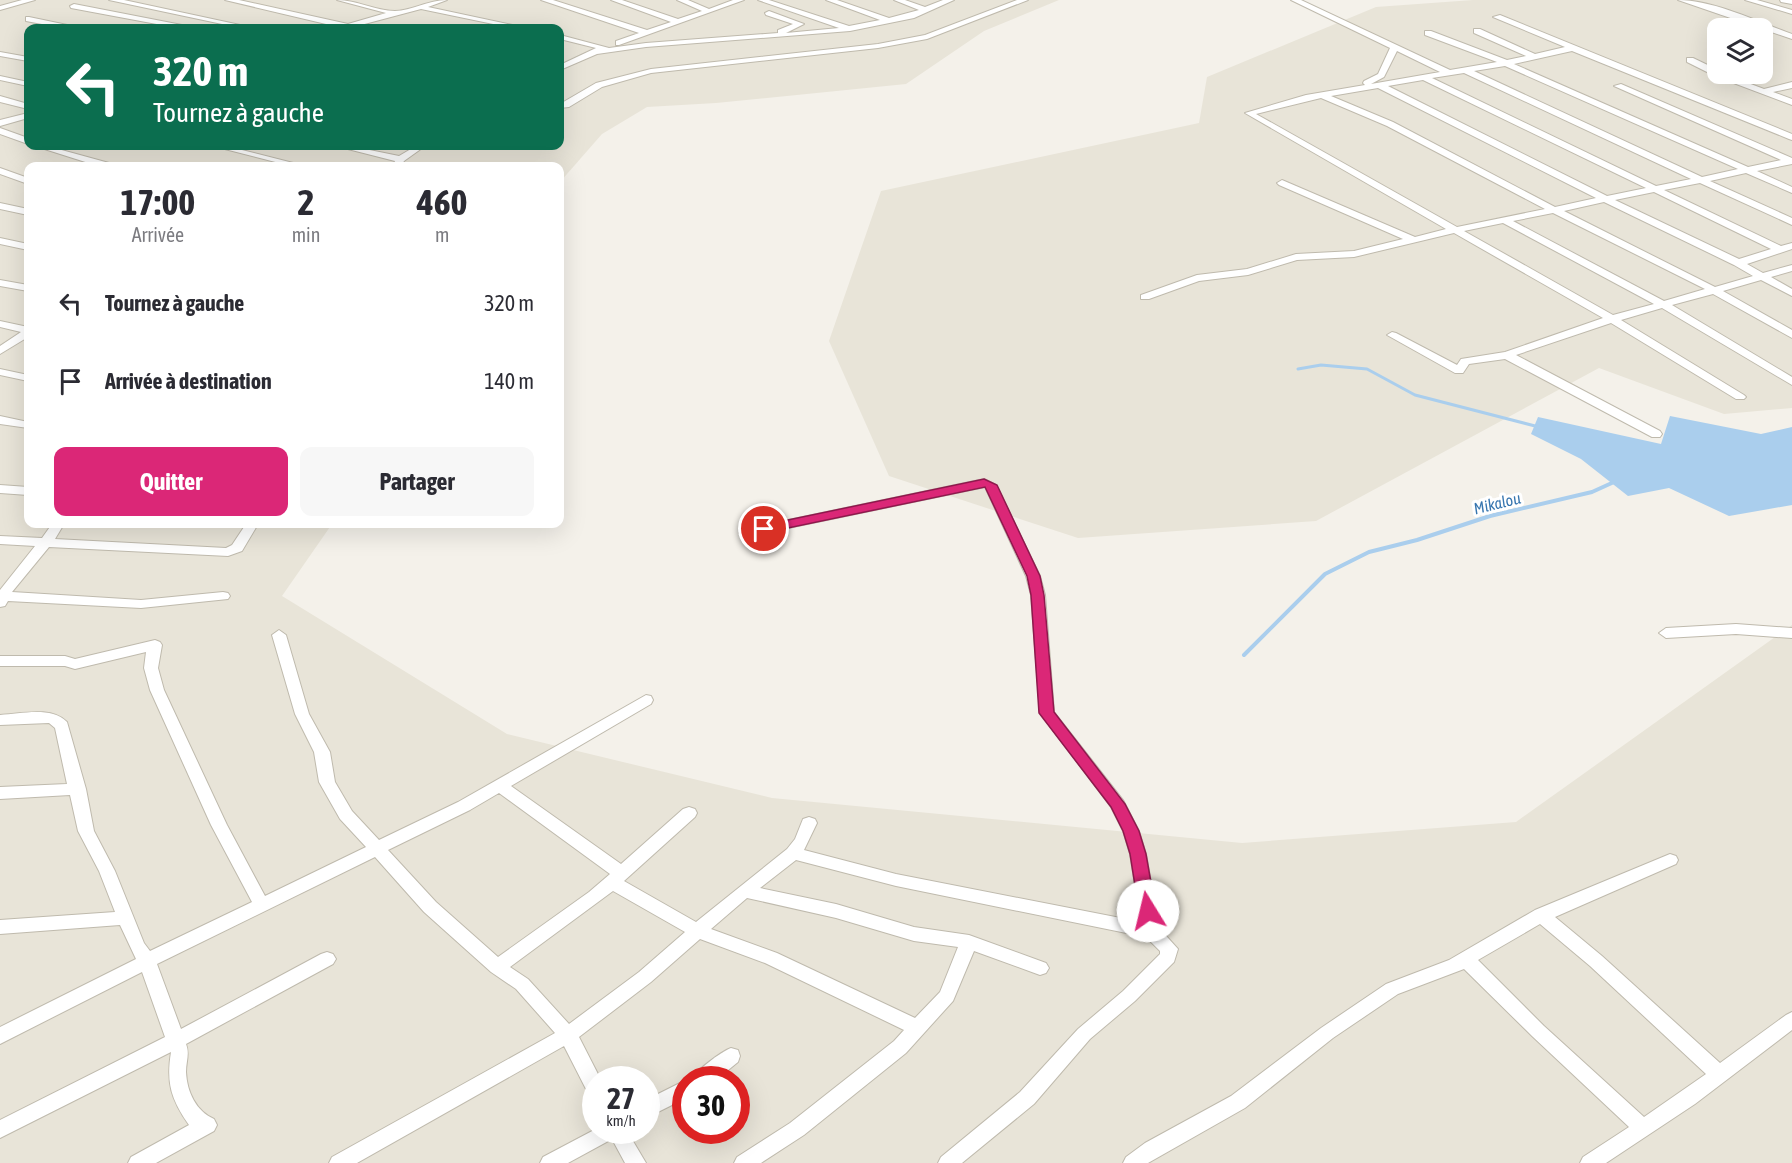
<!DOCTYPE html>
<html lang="fr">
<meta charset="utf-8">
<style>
body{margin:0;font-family:"Asap Condensed",sans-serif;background:#f7f7f7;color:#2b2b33;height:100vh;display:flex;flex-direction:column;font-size:22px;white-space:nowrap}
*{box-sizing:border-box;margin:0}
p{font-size:20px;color:#7c7c81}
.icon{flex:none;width:33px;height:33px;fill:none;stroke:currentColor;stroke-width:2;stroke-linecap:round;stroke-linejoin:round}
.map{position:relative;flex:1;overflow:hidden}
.details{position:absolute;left:24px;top:162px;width:540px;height:366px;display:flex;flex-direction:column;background:#fff;border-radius:12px;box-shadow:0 6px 24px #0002}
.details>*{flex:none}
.guide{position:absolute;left:24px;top:24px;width:540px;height:126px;border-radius:12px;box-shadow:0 6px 24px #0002;background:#0b6e4f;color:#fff;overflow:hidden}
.tools{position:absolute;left:1707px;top:18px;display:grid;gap:12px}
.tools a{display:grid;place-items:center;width:66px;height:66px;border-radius:12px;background:#fff;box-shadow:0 6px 24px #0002;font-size:30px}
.speed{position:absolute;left:582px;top:1066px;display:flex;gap:12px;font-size:30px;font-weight:700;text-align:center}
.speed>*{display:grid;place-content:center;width:78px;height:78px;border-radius:50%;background:#fff;box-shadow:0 6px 24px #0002;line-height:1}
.speed small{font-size:15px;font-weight:400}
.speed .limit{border:9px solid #d22;background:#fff;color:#111}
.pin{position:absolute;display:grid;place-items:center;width:51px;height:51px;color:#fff;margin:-26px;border:3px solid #fff;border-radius:50%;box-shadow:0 2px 6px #0007}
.me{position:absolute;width:66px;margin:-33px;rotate:351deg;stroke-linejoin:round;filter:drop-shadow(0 0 4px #0008)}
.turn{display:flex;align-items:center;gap:21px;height:126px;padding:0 30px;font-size:27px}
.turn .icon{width:78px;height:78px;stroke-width:2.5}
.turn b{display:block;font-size:42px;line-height:51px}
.eta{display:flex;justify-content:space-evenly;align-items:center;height:102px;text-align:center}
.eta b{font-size:36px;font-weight:700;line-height:42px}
.cta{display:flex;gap:12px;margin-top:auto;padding:12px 30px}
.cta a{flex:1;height:69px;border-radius:12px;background:#db2777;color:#fff;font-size:24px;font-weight:700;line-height:69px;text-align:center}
.cta a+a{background:#f7f7f7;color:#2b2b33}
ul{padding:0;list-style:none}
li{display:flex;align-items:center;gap:18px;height:78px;padding:0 30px}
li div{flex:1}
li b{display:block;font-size:22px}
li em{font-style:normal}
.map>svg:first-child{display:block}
.residential{fill:#e8e4d8;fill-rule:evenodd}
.water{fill:#aaceed}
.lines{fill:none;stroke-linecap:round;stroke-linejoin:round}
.stream-far1{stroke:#aaceed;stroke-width:3}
.stream{stroke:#aaceed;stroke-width:4}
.minor-casing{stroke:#bfbaad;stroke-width:2}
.minor{fill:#fff;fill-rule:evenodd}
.route{fill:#db2777;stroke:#8e194d;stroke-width:1.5}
.labels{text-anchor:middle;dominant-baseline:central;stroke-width:6;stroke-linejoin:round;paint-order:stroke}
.water-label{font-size:16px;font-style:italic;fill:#3675af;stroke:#fff}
</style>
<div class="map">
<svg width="1792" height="1163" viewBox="0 0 1792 1163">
<rect width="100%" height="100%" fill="#f4f1ea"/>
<g class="residential">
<path d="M0 0H1059L984 31 906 84 716 103 647 107 602 134 560 182V166H28V524H332L282 596 507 734 772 798 1242 843 1516 822 1792 625V1163H0ZM28 28H560V146H28ZM596 1080H646V1131H596ZM686 1080H736V1131H686Z"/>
<path d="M1473 0H1792V408L1724 414 1599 368 1316 521 1078 538 889 476 829 341 881 191 1199 123 1207 77 1376 7ZM1718 28H1762V74H1718Z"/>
</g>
<path class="water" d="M1670 416 1761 434 1792 427V505L1729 516 1669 488 1628 496 1581 459 1531 434 1538 417 1661 444Z"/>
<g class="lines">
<path class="stream-far1" d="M1298 369 1321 365 1367 369 1415 395 1539 427"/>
<path class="stream" d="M1244 655 1325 574 1369 552 1417 540 1490 516 1592 492 1614 482"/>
<defs>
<g id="minor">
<path d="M22 0H35L0 10V6Z"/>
<path d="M109 0H124L254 28H241Z"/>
<path d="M225 0H239L348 24 386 13 337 0C357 0 376 11 395 11 411 11 428 0 447 0L428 7 526 28H513L421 9 357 26 359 28H343Z"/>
<path d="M541 0H553L647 30 671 22 611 0H622L678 19 702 11 677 0H688L709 9 733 0H744L619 45H616V41L639 33Z"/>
<path d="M758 0H769L849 26 880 20 826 0H837L889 18 919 10 894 0H905L925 7 943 0H954L914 18 850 31 646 47 597 54 560 70V65L596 48 560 39V35L609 48 646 43 778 33V30L793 24 766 15 765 13 769 11 804 24 786 33 839 28Z"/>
<path d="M1017 0H1028L927 39 878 48 651 73 602 87 569 107 560 108V104L596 83 651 69 878 44 925 35Z"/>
<path d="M1291 0H1301L1450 70 1497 62 1425 35V31H1431L1507 60 1526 56 1474 33V29H1480L1535 54 1565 47 1493 17 1500 15 1792 134V140L1789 139 1572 51 1514 64 1748 167 1781 160 1614 86 1621 84 1792 158V164L1757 171 1792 187V193L1746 173 1710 181 1792 218V225L1700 183 1664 190 1781 246 1792 243V249L1747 264 1763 273 1792 265V271L1771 277 1792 289V296L1761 280 1723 291 1792 330V338L1713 294 1672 305 1792 377V385L1662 308 1621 320 1744 395 1746 397 1744 399H1736L1611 323 1516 355 1660 431 1662 434 1660 437H1652L1505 359 1469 364 1463 373H1455L1387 335 1392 332 1396 333 1457 365 1461 359 1505 352 1603 318 1454 233 1354 257 1297 260 1248 275 1199 281 1149 299H1141V295L1197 275 1247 269 1296 254 1354 251 1403 239 1279 185 1277 183 1282 180 1415 237 1446 229 1245 113 1306 95 1365 85 1363 83 1364 81 1378 74 1390 48ZM1397 51 1440 72 1371 84 1384 77ZM1505 66 1738 169 1702 177 1474 71ZM1464 73 1691 179 1656 186 1432 78ZM1423 80 1646 188 1607 196 1388 86ZM1378 88 1596 198 1555 207 1393 122 1331 96ZM1321 98 1387 126 1545 209 1457 227 1256 114ZM1654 192 1771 249 1739 259 1615 200ZM1604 202 1734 265 1753 276 1715 287 1564 211ZM1553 213 1705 289 1664 301 1513 221ZM1503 223 1654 304 1613 315 1464 231Z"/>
<path d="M1678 0C1714 0 1758 22 1792 34V39Z"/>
<path d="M1745 0H1757L1792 10V14Z"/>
<path d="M1780 0H1792V4L1781 2Z"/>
<path d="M74 4 187 26 191 28H178L71 8 70 6Z"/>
<path d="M29 17 72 26 76 28H63L26 21V17Z"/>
<path d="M0 52 28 57V61L0 56Z"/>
<path d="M1687 58H1693L1718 70V74H1724L1764 89 1792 82V88L1773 92 1792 99V105L1715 76 1687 62Z"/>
<path d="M0 76 28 82V86L0 80Z"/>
<path d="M0 96 28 104V109L0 102Z"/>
<path d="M28 113V118L0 126V120Z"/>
<path d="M0 128 28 138V144L0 134Z"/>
<path d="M35 146H47L120 166H98Z"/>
<path d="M213 146H226L305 166H291Z"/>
<path d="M336 146H350L399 156 416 146H425L404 161 401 166H393L395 161Z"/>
<path d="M135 163H157L162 166H130Z"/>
<path d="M0 168 28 178V184L0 174Z"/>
<path d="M0 203 28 209V215L0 209Z"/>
<path d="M0 238 28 244V250L0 244Z"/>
<path d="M0 280 28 285V291L0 286Z"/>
<path d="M0 321 28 327V337L0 354V346L21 332 0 327Z"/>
<path d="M0 369 28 375V381L0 375Z"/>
<path d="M0 416 28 422V428L0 424Z"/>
<path d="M984 479 996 485 1040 576 1045 595 1054 712 1123 800 1139 831 1146 854 1159 928 1178 949 1174 962 1135 1001 1090 1039 1034 1104 962 1163H938L941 1157 1020 1092 1078 1029 1123 991 1160 954V951L1146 937 896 886 796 860 760 888 836 904 914 927 969 935 1046 963 1049 968 1046 973 1040 975 974 951 953 1001 906 1053 804 1135 761 1163H734L737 1157 790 1123 894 1041 904 1030 765 963 700 939 651 982 579 1037 601 1080H596V1097L589 1095 564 1046 357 1163H329L332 1157 555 1033 516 989 491 972 424 912 375 857 157 964 181 1029 321 954 327 952 333 954 336 959 333 964 186 1044C190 1054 186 1061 186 1072 187 1092 196 1111 214 1119L217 1125 214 1131 156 1163H128L131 1157 189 1125C171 1099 166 1083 171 1052L0 1138V1120L165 1037 142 972 0 1044V1027L136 959 120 925 0 934V920L115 912 99 871 78 831 70 795 0 799V787L67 784 55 728 49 723 0 725V715C21 714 51 706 67 722L86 789 94 831 115 871 144 943 150 951 252 902 211 825 150 690 144 668 146 652 75 669 65 666H0V656H65L75 659 155 640 160 642 162 645 158 668 164 690 227 825 265 896 366 847 340 819 319 782 314 752 295 714 272 635 279 630 286 635 309 714 330 752 335 782 352 811 379 840 458 802 646 695 651 696 653 700 651 704 511 786 621 864 683 809 689 807 695 809 697 813 695 817 624 881 696 922 787 849 795 839 803 819 809 817 815 819 817 823 804 850 896 874 1141 922 1130 854 1123 831 1111 807 1040 713 1031 595 1026 576 985 487 745 537 739 533 745 529ZM499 793 610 874 589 892 498 957 436 902 388 850 470 810ZM613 891 685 932 639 972 569 1024 528 979 510 967ZM747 898 836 918 914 941 958 947 940 992 915 1018 777 953 711 929Z"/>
<path d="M0 485 28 487V495L0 493Z"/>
<path d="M52 524H64L55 539 226 548 232 545 246 524H258L242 551 228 556 49 547 12 592 141 600 223 592 228 593 230 596 228 599 141 608 8 601 5 606 0 607V590L35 546 0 544V536L42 538Z"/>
<path d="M1736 624 1792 628V638L1736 634 1666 638 1659 633 1666 628Z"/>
<path d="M1670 854 1676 856 1678 860 1676 864 1555 917 1602 956 1720 1063 1786 1015 1792 1012V1030L1695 1104 1606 1163H1580L1583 1157 1629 1127 1532 1036 1464 969 1398 994 1333 1038 1245 1108 1148 1163H1123L1126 1157 1145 1143 1231 1096 1321 1028 1386 984 1449 960 1535 910ZM1540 924 1590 966 1706 1074 1644 1117 1544 1026 1478 960Z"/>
<path d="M731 1048 738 1050 740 1056 738 1062 716 1080H691C694 1072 722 1051 731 1048Z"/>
<path d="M686 1080V1098L646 1118V1100Z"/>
<path d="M596 1129V1131H627L646 1163H625L612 1139 568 1163H540L543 1157Z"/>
</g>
</defs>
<use href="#minor" class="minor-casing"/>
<use href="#minor" class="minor"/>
</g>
<path class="route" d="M984 479 997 485 1040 576 1044 595 1054 712 1125 804 1139 831 1146 854 1156 911 1154 916 1148 918 1142 916 1139 911 1130 854 1123 831 1111 807 1039 713 1031 595 1027 576 985 487 764 533 758 529 764 525Z"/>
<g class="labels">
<g class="water-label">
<text transform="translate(1497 503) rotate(-14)">Mikalou</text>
</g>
</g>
</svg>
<div class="tools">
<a><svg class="icon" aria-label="layers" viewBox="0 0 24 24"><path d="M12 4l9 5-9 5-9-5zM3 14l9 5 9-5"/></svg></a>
</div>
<div class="speed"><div>27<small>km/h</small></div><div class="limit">30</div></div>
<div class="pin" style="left:764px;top:529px;background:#d93025"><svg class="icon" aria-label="arrive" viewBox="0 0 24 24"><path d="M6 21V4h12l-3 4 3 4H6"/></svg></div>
<svg class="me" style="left:1148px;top:911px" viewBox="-20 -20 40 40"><circle r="19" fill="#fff"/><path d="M0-13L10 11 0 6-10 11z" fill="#db2777"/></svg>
<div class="guide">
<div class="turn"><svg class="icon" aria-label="left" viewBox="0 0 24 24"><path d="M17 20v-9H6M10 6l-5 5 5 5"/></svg><div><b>320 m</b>Tournez à gauche</div></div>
</div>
<section class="details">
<div class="eta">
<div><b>17:00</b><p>Arrivée</p></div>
<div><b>2</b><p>min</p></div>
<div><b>460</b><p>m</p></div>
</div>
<ul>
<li><svg class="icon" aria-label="left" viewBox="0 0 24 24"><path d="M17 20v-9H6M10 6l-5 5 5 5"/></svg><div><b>Tournez à gauche</b></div><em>320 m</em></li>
<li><svg class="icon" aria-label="arrive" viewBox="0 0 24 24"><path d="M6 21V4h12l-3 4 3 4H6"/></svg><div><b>Arrivée à destination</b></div><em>140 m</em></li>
</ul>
<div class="cta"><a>Quitter</a><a>Partager</a></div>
</section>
</div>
